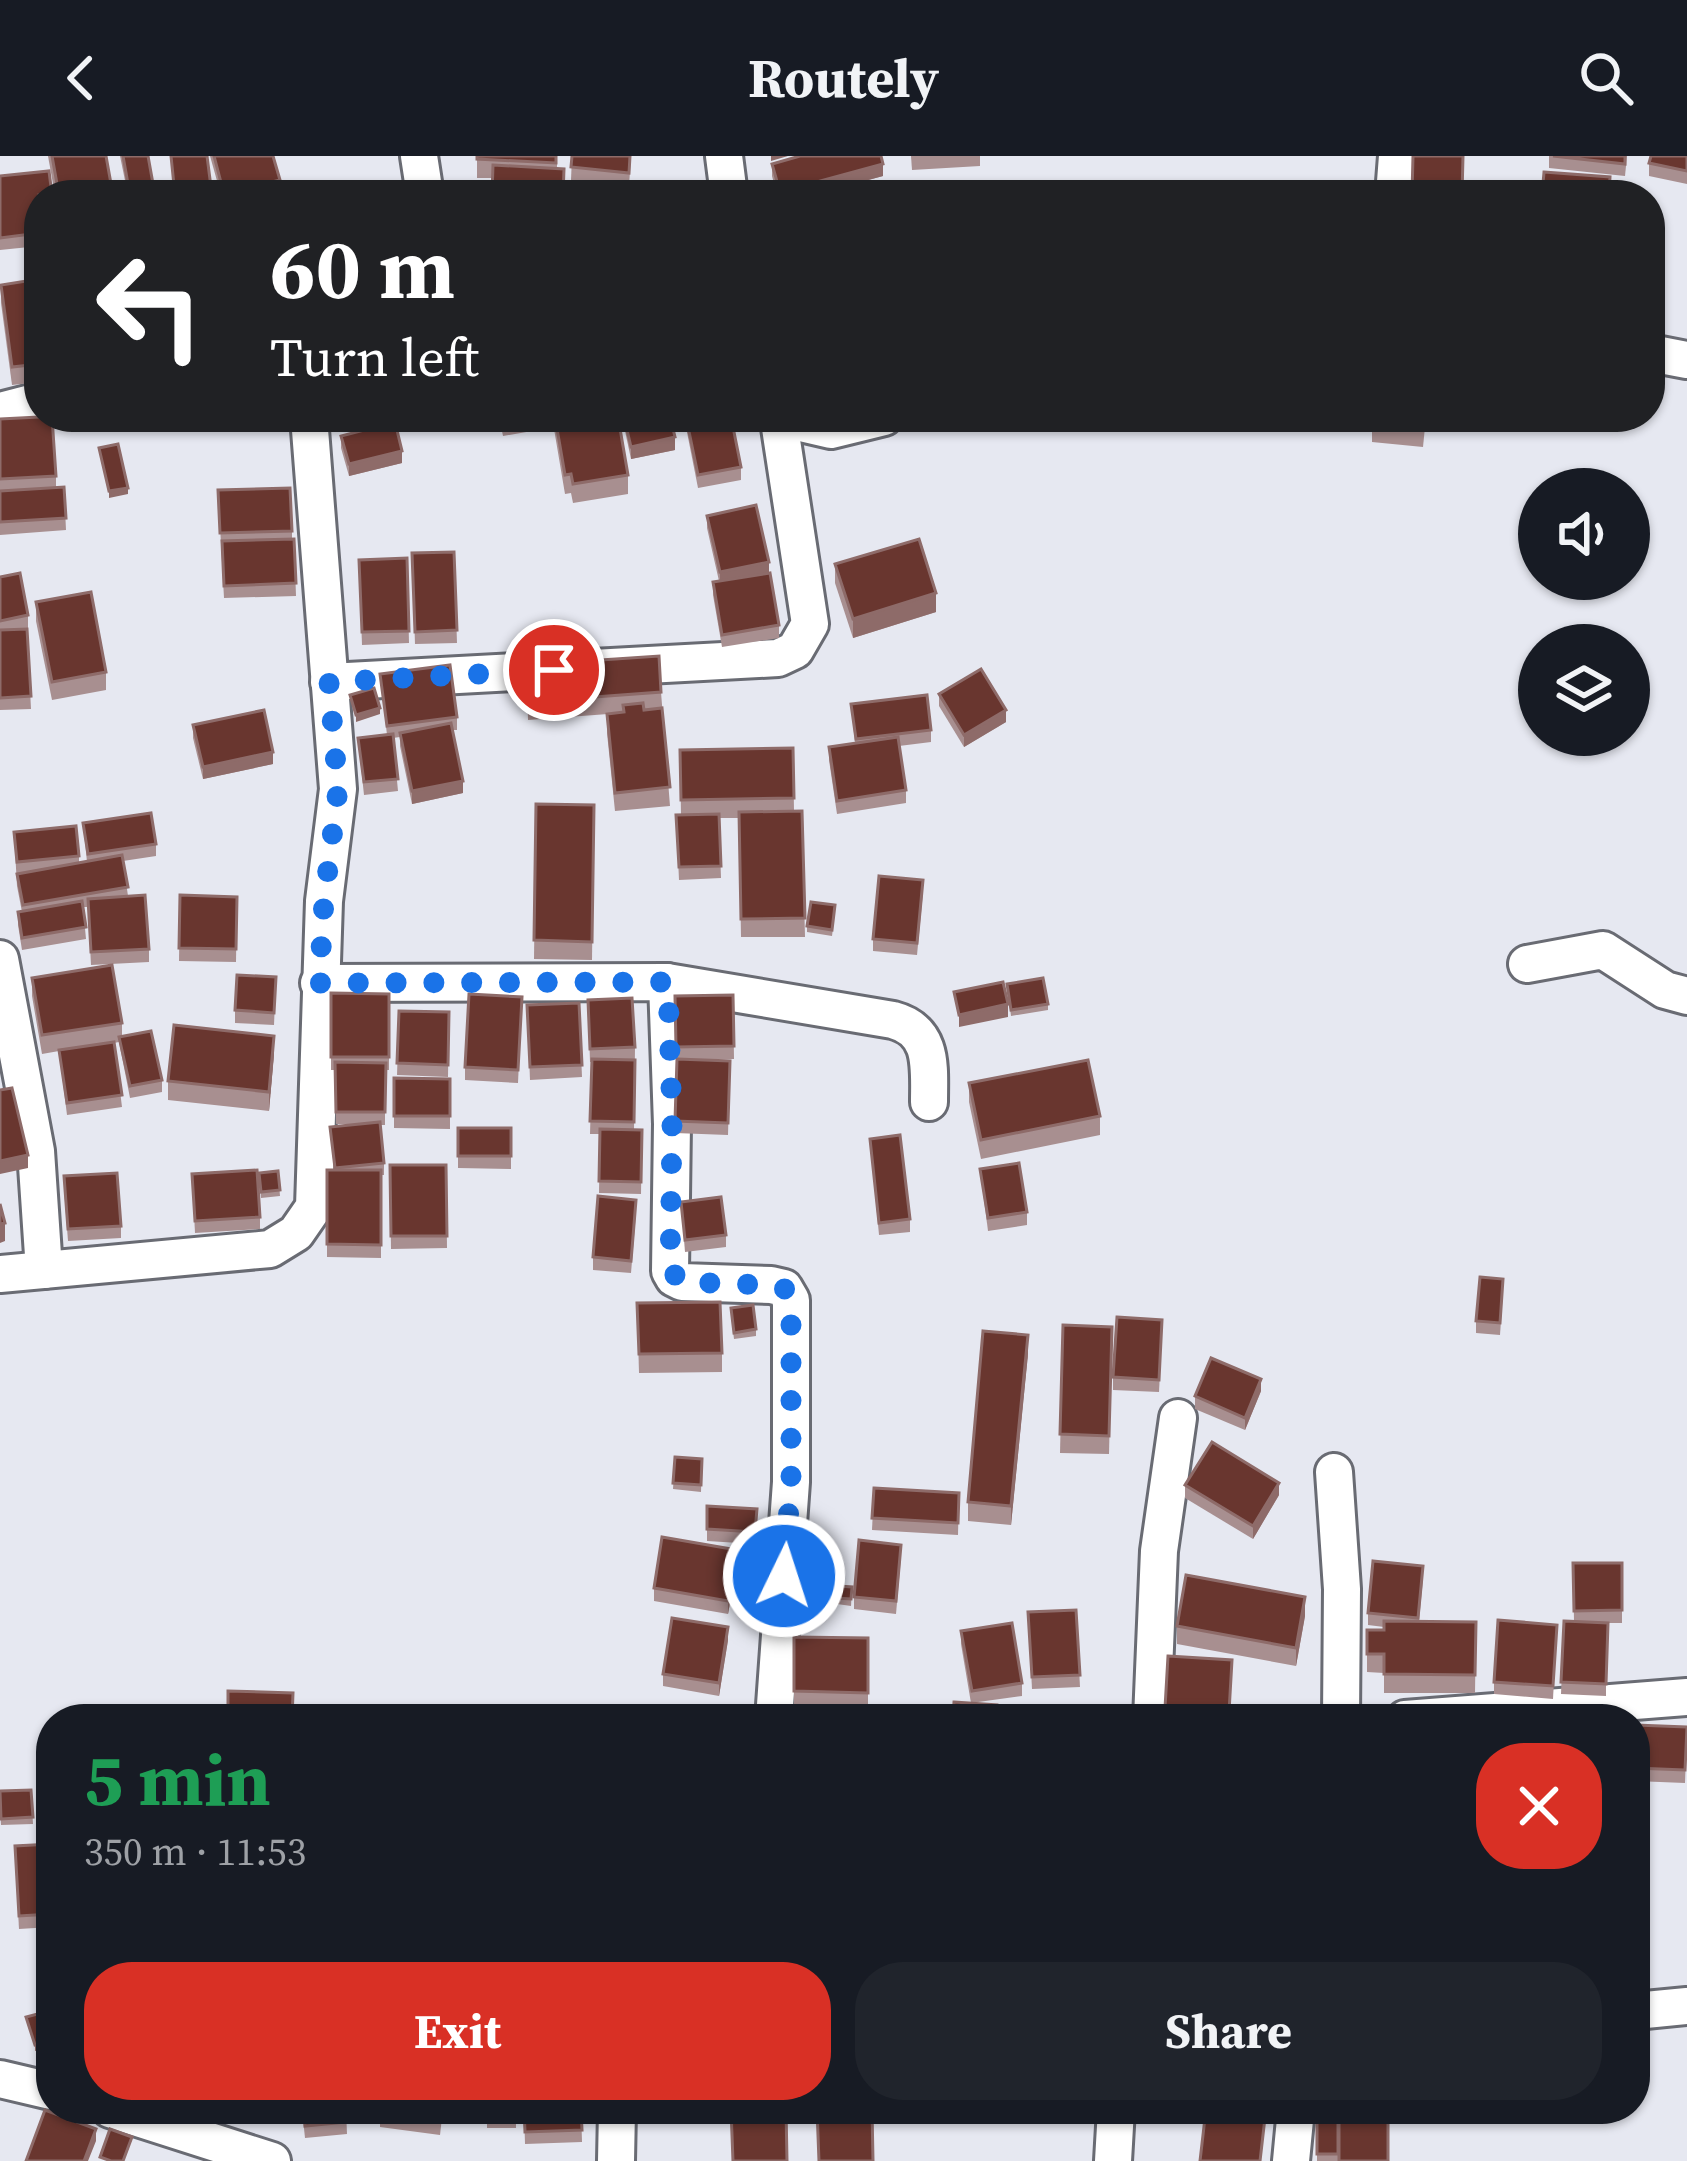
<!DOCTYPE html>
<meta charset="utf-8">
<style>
body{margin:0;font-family:"Source Serif 4",serif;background:#20242c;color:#f1f3f6;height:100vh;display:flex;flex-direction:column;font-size:45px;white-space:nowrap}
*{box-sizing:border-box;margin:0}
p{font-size:39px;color:#9ea1a6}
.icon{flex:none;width:66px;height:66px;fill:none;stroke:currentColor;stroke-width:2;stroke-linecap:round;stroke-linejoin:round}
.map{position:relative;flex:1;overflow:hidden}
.details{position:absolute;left:36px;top:1548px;width:1614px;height:420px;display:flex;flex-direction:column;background:#171b24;border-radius:48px;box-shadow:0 3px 9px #0004}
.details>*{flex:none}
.banner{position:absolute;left:24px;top:24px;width:1641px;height:252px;border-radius:48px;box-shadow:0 3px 9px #0004;background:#202124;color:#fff;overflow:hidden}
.controls{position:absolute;left:1518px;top:312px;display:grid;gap:24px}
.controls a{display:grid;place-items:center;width:132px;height:132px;border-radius:50%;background:#171b24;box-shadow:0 3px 9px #0004;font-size:60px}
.pin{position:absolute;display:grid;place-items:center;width:102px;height:102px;color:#fff;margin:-51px;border:6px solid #fff;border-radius:50%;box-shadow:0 3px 12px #0007}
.me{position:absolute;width:132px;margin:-66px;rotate:4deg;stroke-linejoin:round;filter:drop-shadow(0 0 9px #0008)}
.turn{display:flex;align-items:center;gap:42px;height:252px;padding:0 48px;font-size:54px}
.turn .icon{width:156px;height:156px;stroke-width:2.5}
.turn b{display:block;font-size:84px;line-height:102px}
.round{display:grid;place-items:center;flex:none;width:126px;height:126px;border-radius:48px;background:#20242c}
.overview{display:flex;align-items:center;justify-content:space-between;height:204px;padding:0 48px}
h1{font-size:72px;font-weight:700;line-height:90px;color:#1e9e55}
.button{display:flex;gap:24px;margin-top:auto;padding:24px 48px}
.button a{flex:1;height:138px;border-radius:48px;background:#d93025;color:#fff;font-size:48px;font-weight:700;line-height:138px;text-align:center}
.button a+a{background:#20242c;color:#f1f3f6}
header{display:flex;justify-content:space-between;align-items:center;height:156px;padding:0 48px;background:#171b24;font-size:54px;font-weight:700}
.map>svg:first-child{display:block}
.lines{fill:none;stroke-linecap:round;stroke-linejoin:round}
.minor-casing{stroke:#696b73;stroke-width:42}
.minor{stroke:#fff;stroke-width:36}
.wall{fill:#a88f90}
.shaded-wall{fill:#8e6b69}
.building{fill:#69362f;stroke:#8e6b69;stroke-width:3}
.route{stroke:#1a73e8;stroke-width:21;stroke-dasharray:0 37.8}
</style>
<header><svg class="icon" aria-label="back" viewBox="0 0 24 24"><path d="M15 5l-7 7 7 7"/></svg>Routely<svg class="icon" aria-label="search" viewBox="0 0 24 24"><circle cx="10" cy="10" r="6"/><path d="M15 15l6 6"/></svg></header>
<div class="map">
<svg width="1687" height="2005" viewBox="0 0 1687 2005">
<rect width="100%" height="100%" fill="#e6e8f1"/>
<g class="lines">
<defs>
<g id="minor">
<path d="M419 0 425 39"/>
<path d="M724 0 729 39"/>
<path d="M1394 39 1397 0"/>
<path d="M1650 197 1687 204"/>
<path d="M0 255 39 245"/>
<path d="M775 261 831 274 884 261"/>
<path d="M329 526 778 502 795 494 810 468 779 265"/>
<path d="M0 803 36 995 44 1114"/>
<path d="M1527 808 1603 794 1665 834 1687 840"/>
<path d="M667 826 672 968 670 1115 674 1122 682 1126 771 1129 784 1132 791 1144V1326L774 1563"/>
<path d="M319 827 667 826 893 864C934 875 929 911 929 946"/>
<path d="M0 1118 270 1093 296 1077 314 1051 324 745 338 633 309 261"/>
<path d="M1334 1316 1342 1433 1341 1563"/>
<path d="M1152 1563 1159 1395 1178 1262"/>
<path d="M1405 1563 1687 1541"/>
<path d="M1635 1855 1687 1850"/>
<path d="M0 1923 51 1935"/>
<path d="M110 1953 272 2005"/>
<path d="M616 2005 617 1953"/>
<path d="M1113 2005 1116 1953"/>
<path d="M1291 2005 1296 1953"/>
</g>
</defs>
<use href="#minor" class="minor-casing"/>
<use href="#minor" class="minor"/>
</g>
<g class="wall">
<path d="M48 0H106L113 39H55Z"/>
<path d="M120 0H148L155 39H128Z"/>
<path d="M210 0H273L280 36 269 39H221Z"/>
<path d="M477 0H557V12L493 22H477Z"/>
<path d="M572 0H631L629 30 571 24Z"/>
<path d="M911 0H980V10L912 14Z"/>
<path d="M1549 0H1627L1625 20 1549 12Z"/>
<path d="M1687 0V28L1649 20V7Z"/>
<path d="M772 8 883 20 813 39H777L772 20Z"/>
<path d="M0 20 39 39V90L0 94Z"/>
<path d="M39 123V226L12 229 1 147V129Z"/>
<path d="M499 261H549V272L503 280Z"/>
<path d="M552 261H618L628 319V338L573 347 571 337 565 338Z"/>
<path d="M622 261H670L675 294 631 303Z"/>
<path d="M684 261H731L741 311V324L698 332Z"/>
<path d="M1426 261 1423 291 1372 286V267Z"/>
<path d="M0 263 56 320V331H64L66 374 0 379Z"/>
<path d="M341 280 402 307 349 320 341 292Z"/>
<path d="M218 334 292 375V383H294L296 440 224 442Z"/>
<path d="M707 360 769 417 779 469V482L722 491 713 439V426L719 425 707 372Z"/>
<path d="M454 396 457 487 415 488 412 397Z"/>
<path d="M407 402 409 487 362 489 359 404Z"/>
<path d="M835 408 936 456 853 482 835 427Z"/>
<path d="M0 421 28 459V472L22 473H27L31 553 0 554Z"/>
<path d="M36 446 106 516V534L52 544 36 465Z"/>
<path d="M557 507 661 536 670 650 615 655 607 577 608 558 528 564 527 529 557 527Z"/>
<path d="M380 518 457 561V574H452L463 637 412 648 400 590V581L393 582 398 635 364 639 358 582 387 579Z"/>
<path d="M939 538 1006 566 964 591 939 550Z"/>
<path d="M851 548 931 574V586L899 590 906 634V647L837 658 829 604V591L855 587Z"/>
<path d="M193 569 273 608 203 623 193 582Z"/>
<path d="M793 592 794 655H802L805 781H741L739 662H719L721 722 679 724 676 659H681L680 594Z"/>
<path d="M536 648 594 649 592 804 534 803Z"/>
<path d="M83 667 156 688V700L123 705 128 740 149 793V806L91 809 88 751H83L86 783 22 794 18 769V756H22L17 730 14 676 79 700V707L87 706Z"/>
<path d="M923 736 917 799 873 795V783Z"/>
<path d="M180 739 237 741 236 806 179 805Z"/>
<path d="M835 755 832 780 807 776V770Z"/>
<path d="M276 821 274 869 235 867V854Z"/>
<path d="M32 822 122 867V881L162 924V936L130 942 119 886 114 887 122 951 67 959 59 895 42 898 32 840Z"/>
<path d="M1007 828 1048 848V854L1011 860Z"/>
<path d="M331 837 389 838V914H385V969H380L384 1007V1019H381V1102L327 1101V1014H334L330 971 356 968H336L335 914H331Z"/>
<path d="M733 839 734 903 691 904 730 905 728 979 675 977 677 904 675 840Z"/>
<path d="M522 841 518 927 465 924V911Z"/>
<path d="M588 844 635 891 634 974H642L641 1038 599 1037 600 978H590L592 906H590Z"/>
<path d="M579 847 582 921 530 924 527 849Z"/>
<path d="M399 855 449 856 448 921 397 919Z"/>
<path d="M274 898 269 955 168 944V925Z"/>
<path d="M394 922 450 923V973L394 972Z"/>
<path d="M969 927 1100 960V979L981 1003 969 946Z"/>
<path d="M458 972H511V1013L458 1012Z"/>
<path d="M870 983 910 1063V1076L879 1079Z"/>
<path d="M390 1009H446L447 1092 391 1093Z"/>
<path d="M980 1013 1027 1056V1069L988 1075Z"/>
<path d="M278 1015 280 1040 261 1042 259 1017Z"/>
<path d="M192 1018 260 1061V1073L195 1077Z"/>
<path d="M64 1033 121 1070V1082L68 1085Z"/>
<path d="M681 1046 726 1079V1091L685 1096Z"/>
<path d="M636 1057 631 1117 593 1114V1101Z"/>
<path d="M1503 1136 1500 1179 1476 1177V1165Z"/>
<path d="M637 1147 722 1197V1216L639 1217Z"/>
<path d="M731 1158 756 1173V1180L734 1183Z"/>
<path d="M1063 1169 1112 1171 1109 1298 1060 1297Z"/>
<path d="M1162 1177 1159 1236 1113 1234V1221Z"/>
<path d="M1028 1198 1011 1369 968 1365V1346Z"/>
<path d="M1261 1235 1245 1274 1195 1253V1240Z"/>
<path d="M675 1301 702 1303 701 1336 673 1333Z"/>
<path d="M1185 1329 1279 1339 1253 1383 1185 1342Z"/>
<path d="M874 1332 959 1337 958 1379 872 1374Z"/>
<path d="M707 1350 757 1353 755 1388 707 1385Z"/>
<path d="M901 1401 896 1458 854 1453V1441Z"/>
<path d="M737 1407 728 1458 654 1445V1432Z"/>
<path d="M1573 1407H1622V1467H1606V1540L1561 1538 1564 1465H1574Z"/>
<path d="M1423 1423 1419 1465 1476 1466 1475 1537H1384V1517L1367 1516V1474H1384V1471L1368 1469V1457Z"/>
<path d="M838 1430 852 1431 851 1450 837 1448Z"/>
<path d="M1076 1454 1080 1531 1032 1533 1028 1456Z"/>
<path d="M1305 1460 1296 1510 1177 1488V1470Z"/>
<path d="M1557 1469 1553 1543 1494 1538V1526Z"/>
<path d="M961 1475 1022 1527V1540L971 1547 961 1488Z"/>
<path d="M794 1481 868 1482V1549L794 1548Z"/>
<path d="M728 1484 719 1540 663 1530V1518Z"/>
<path d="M1168 1500 1232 1516 1229 1563H1165Z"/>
<path d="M1635 1569 1687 1571 1685 1627 1635 1625Z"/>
<path d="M31 1634 33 1668 1 1669 0 1653Z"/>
<path d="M51 1688V1771L19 1773 15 1702Z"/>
<path d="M302 1953H346L347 1978 305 1982Z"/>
<path d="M380 1953H443L440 1979 380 1971Z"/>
<rect x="487" y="1953" width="29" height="19"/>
<path d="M524 1953H581L582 1986 525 1988Z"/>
<path d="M1327 1953H1383V1954L1338 1961V2005H1317V1961H1327Z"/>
<rect x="1393" y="1953" width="42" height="5"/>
</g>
<g class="shaded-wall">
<path d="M771 0H788L771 5Z"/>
<path d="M883 8V20L813 39H780V36Z"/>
<path d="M280 24V36L269 39H224Z"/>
<path d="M675 281V294L631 303V291Z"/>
<path d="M402 295V307L349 320V308Z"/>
<path d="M128 332V338L109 342V335Z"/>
<path d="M769 406V418L720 429V416Z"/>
<path d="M936 437V456L853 482V463Z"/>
<path d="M380 552V558L356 566V559Z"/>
<path d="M1006 554V566L964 591V579Z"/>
<path d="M273 596V608L203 623V611Z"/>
<path d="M463 625V637L412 648V635Z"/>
<path d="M1008 848V861L959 871V859Z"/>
<path d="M274 880V898L269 955V936Z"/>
<path d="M28 999V1012L0 1018V1005Z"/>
<path d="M5 1067V1085L0 1087V1068Z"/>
<path d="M1028 1179V1198L1011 1369V1350Z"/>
<path d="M1261 1223V1235L1245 1274V1262Z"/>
<path d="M1279 1327V1339L1253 1383V1370Z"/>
<path d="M737 1394V1407L728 1458V1445Z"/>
<path d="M1305 1441V1460L1296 1510V1492Z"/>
<path d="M728 1471V1484L719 1540V1527Z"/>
<path d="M51 1885V1891L35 1895V1889Z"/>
<path d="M96 1973V1985L88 2005H84Z"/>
</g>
<g class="building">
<path d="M52 0H106L113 39H59Z"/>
<path d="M123 0H148L155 39H130Z"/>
<path d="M171 0H207L212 39H175Z"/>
<path d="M214 0H273L280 24 224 38Z"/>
<path d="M477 0H556V7L477 3Z"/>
<path d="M572 0H630L629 17 571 11Z"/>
<path d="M800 0H881L883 8 780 36 772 8Z"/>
<path d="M1413 0H1463L1462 39H1412Z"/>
<path d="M1553 0H1625V8Z"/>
<path d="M1651 0H1687V15L1649 7Z"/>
<path d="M493 9 564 13 563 39H492Z"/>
<path d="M49 15 52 39H39V77L0 82V20Z"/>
<path d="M1544 16 1610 21 1609 39H1542Z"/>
<path d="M864 31 866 39H831L830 38Z"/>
<path d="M39 123V208L12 211 1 129Z"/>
<path d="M39 261H52L56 320 0 323V263Z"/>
<path d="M502 261H542L503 268Z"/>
<path d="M555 261H618L628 319 573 328 571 318 565 319Z"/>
<path d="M624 261H670L675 281 631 291Z"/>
<path d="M686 261H731L741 311 698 319Z"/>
<path d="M1372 261H1424L1423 272 1372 267Z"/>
<path d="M395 266 402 295 349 308 341 280Z"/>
<path d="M118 288 128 332 109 335 99 292Z"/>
<path d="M64 331 66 362 0 366V335Z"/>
<path d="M290 332 292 375 220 377 218 334Z"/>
<path d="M756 349 769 406 720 416 707 360Z"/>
<path d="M294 383 296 427 224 430 222 385Z"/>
<path d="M919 383 936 437 853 463 835 408Z"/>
<path d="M454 396 457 474 415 476 412 397Z"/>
<path d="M407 402 409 475 362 476 359 404Z"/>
<path d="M20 417 28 459 0 465V421Z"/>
<path d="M770 417 779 469 722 479 713 426Z"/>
<path d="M91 436 106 516 52 526 36 446Z"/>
<path d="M27 473 31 540 0 542V474Z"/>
<path d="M659 500 661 536 528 546 527 529 559 527 557 507Z"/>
<path d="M450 509 457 561 387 570 380 518Z"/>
<path d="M981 513 1006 554 964 579 939 538Z"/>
<path d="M374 532 380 552 356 559 350 539Z"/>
<path d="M927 539 931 574 856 583 851 548Z"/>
<path d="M643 547 644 554 662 552 670 631 615 637 607 558 624 556 623 549Z"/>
<path d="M264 554 273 596 203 611 193 569Z"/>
<path d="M451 567 463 625 412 635 400 577Z"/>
<path d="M393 578 398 623 364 626 358 582Z"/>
<path d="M898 581 906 634 837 645 829 591Z"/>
<path d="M793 592 794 642 681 644 680 594Z"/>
<path d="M536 648 594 649 592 786 534 784Z"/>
<path d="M802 655 805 762 741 763 739 656Z"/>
<path d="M151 657 156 688 88 698 83 667Z"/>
<path d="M719 658 721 710 679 711 676 659Z"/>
<path d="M76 670 79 700 17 706 14 676Z"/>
<path d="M122 699 128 731 23 749 17 718Z"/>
<path d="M879 720 923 724 917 787 873 783Z"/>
<path d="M145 739 149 793 91 796 88 743Z"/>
<path d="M180 739 237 741 236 793 179 792Z"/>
<path d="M82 745 86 771 22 782 18 756Z"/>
<path d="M811 746 835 749 832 774 807 770Z"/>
<path d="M112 809 122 867 42 879 32 822Z"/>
<path d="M237 819 276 821 274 857 235 854Z"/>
<path d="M1043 822 1048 848 1011 854 1007 828Z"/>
<path d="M1003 826 1008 848 959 859 954 836Z"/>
<path d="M331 837 389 838V901H331Z"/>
<path d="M469 838 522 841 518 914 465 911Z"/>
<path d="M733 839 734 890 676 891 675 840Z"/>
<path d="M632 842 635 891 590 893 588 844Z"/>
<path d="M579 847 582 909 530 911 527 849Z"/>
<path d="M399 855 449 856 448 909 397 907Z"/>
<path d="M174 869 274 880 269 936 168 925Z"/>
<path d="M151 875 162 924 130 930 119 881Z"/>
<path d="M114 886 122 939 67 947 59 894Z"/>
<path d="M592 903 635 904 634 966 590 965Z"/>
<path d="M677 903 730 905 728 967 675 965Z"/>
<path d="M1088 904 1100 960 981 984 969 927Z"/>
<path d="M335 906 386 907 385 956H336Z"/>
<path d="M394 922 450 923V960H394Z"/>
<path d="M12 932 28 999 0 1005V934Z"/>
<path d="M380 966 384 1007 335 1012 330 971Z"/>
<rect x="458" y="972" width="53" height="28"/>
<path d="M600 973 642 974 641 1026 599 1025Z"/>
<path d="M900 979 910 1063 879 1067 870 983Z"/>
<path d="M1019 1007 1027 1056 988 1062 980 1013Z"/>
<path d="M390 1009H446L447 1080H391Z"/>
<path d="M257 1014 260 1061 195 1065 192 1018Z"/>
<path d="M327 1014H381V1089L327 1088Z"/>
<path d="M278 1015 280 1034 261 1036 259 1017Z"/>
<path d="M117 1017 121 1070 68 1073 64 1020Z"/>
<path d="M598 1040 636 1044 631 1105 593 1101Z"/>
<path d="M721 1041 726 1079 685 1084 681 1046Z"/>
<path d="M0 1048 5 1067 0 1068Z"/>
<path d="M1480 1121 1503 1123 1500 1167 1476 1165Z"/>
<path d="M720 1146 722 1197 639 1198 637 1147Z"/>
<path d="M753 1149 756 1173 734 1177 731 1152Z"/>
<path d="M1117 1161 1162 1164 1159 1224 1113 1221Z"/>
<path d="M1063 1169 1112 1171 1109 1280 1060 1278Z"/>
<path d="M983 1175 1028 1179 1011 1350 968 1346Z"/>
<path d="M1211 1202 1261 1223 1245 1262 1195 1240Z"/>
<path d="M1212 1286 1279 1327 1253 1370 1185 1329Z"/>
<path d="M675 1301 702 1303 701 1329 673 1327Z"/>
<path d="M874 1332 959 1337 958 1367 872 1362Z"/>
<path d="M707 1350 757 1353 755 1376 707 1373Z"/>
<path d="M662 1381 737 1394 728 1445 654 1432Z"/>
<path d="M859 1384 901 1389 896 1445 854 1441Z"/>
<path d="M1373 1405 1423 1410 1418 1462 1368 1457Z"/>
<path d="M1573 1407H1622V1454L1574 1455Z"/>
<path d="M1186 1419 1305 1441 1296 1492 1177 1470Z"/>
<path d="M838 1430 852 1431 851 1443 837 1442Z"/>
<path d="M1076 1454 1080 1519 1032 1521 1028 1456Z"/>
<path d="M672 1462 728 1471 719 1527 663 1518Z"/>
<path d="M1498 1464 1557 1469 1553 1530 1494 1526Z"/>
<path d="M1384 1465 1476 1466 1475 1519 1384 1518V1498H1367V1474H1384Z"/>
<path d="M1564 1465 1608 1467 1606 1528 1561 1526Z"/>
<path d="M1012 1467 1022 1527 972 1535 961 1475Z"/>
<path d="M794 1481 868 1482V1537L794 1535Z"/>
<path d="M1168 1500 1232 1504 1229 1556 1165 1552Z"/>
<path d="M228 1535 293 1537 292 1563H228Z"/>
<path d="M954 1546 997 1549V1563H953Z"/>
<path d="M792 1554 856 1557 855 1563H792Z"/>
<path d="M1635 1569 1687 1571 1685 1614 1635 1612Z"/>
<path d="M31 1634 33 1661 1 1663 0 1635Z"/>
<path d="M51 1641V1667L45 1642Z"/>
<path d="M51 1688V1758L19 1760 15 1690Z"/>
<path d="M48 1787H51V1859H50Z"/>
<path d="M45 1856 51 1875V1885L35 1889 26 1861Z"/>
<path d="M304 1953H346L347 1966 305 1970Z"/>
<path d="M384 1953H440V1960Z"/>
<rect x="487" y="1953" width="29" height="6"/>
<path d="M524 1953H581L582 1974 525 1976Z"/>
<path d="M731 1953H786L787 2005H733Z"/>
<path d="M817 1953H872L873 2005H819Z"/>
<path d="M1206 1953H1266L1260 2005H1200Z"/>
<path d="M45 1954 96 1973 84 2005H26Z"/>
<rect x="1339" y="1954" width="49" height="51"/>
<rect x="1317" y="1961" width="21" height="37"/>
<path d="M110 1973 132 1981 123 2005H111L100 2001Z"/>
</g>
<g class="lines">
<path class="route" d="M554 514 329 526 338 633 324 745 319 827 668 826 672 968 670 1114 682 1126 771 1129 784 1132 791 1144V1325L784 1420"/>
</g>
</svg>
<div class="controls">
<a><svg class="icon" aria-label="sound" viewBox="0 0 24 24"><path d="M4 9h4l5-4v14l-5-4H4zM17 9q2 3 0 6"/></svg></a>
<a><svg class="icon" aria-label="layers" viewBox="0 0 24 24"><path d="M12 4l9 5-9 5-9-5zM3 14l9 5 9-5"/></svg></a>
</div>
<div class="pin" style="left:554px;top:514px;background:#d93025"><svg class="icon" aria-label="arrive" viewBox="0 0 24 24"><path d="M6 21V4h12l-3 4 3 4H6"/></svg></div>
<svg class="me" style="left:784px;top:1420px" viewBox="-20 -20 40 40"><circle r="17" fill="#1a73e8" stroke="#fff" stroke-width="3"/><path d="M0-11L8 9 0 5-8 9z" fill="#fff"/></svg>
<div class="banner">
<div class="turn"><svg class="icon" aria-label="left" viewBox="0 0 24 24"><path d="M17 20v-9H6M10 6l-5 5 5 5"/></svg><div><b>60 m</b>Turn left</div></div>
</div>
<section class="details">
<div class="overview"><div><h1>5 min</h1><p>350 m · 11:53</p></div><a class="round" style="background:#d93025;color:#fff"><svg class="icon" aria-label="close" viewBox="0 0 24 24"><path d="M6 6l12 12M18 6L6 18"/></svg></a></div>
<div class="button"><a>Exit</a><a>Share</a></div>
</section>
</div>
